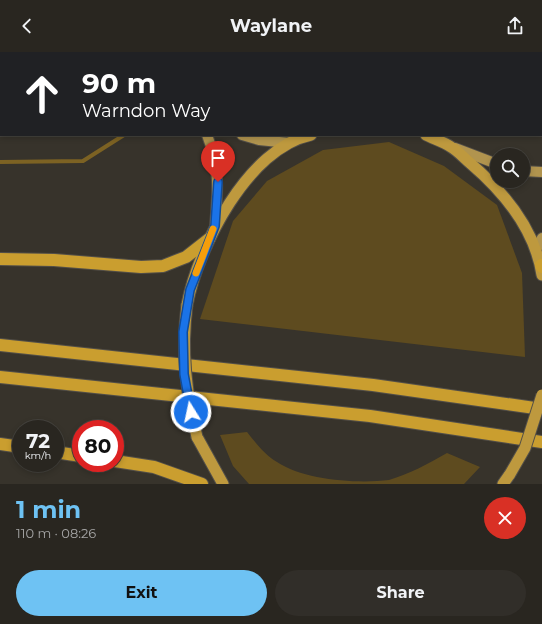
<!DOCTYPE html>
<meta charset="utf-8">
<style>
body{margin:0;font-family:Montserrat,sans-serif;background:#312e29;color:#f1f3f6;height:100vh;display:flex;flex-direction:column;font-size:15px;white-space:nowrap}
*{box-sizing:border-box;margin:0}
p{font-size:13px;color:#a5a5a5}
.icon{flex:none;width:22px;height:22px;fill:none;stroke:currentColor;stroke-width:2;stroke-linecap:round;stroke-linejoin:round}
.map{position:relative;height:432px;overflow:hidden}
.panel{display:flex;flex-direction:column;background:#292620;flex:1}
.panel>*{flex:none}
.guide{position:absolute;left:0px;top:0px;width:542px;height:84px;box-shadow:0 2px 6px #0003,0 0 0 1px #45433e;background:#202124;color:#fff;overflow:hidden}
.fabs{position:absolute;left:490px;top:96px;display:grid;gap:8px}
.fabs a{display:grid;place-items:center;width:40px;height:40px;border-radius:50%;background:#292620;box-shadow:0 2px 6px #0003,0 0 0 1px #45433e;font-size:20px}
.speed{position:absolute;left:12px;top:368px;display:flex;gap:8px;font-size:20px;font-weight:700;text-align:center}
.speed>*{display:grid;place-content:center;width:52px;height:52px;border-radius:50%;background:#292620;box-shadow:0 2px 6px #0003,0 0 0 1px #45433e;line-height:1}
.speed small{font-size:10px;font-weight:400}
.speed .limit{border:6px solid #d22;background:#fff;color:#111}
.pin{position:absolute;display:grid;place-items:center;width:34px;height:34px;color:#fff;margin:-41px -17px;border-radius:50% 50% 50% 0;rotate:-45deg;box-shadow:0 0 4px #0007}
.pin .icon{rotate:45deg}
.me{position:absolute;width:44px;margin:-22px;rotate:350deg;stroke-linejoin:round;filter:drop-shadow(0 0 3px #0008)}
.turn{display:flex;align-items:center;gap:14px;height:84px;padding:0 16px;font-size:18px}
.turn .icon{width:52px;height:52px;stroke-width:2.5}
.turn b{display:block;font-size:28px;line-height:34px}
.round{display:grid;place-items:center;flex:none;width:42px;height:42px;border-radius:21px;background:#312e29}
.summary{display:flex;align-items:center;justify-content:space-between;height:68px;padding:0 16px}
h1{font-size:24px;font-weight:700;line-height:30px;color:#6ec2f3}
.cta{display:flex;gap:8px;margin-top:auto;padding:8px 16px}
.cta a{flex:1;height:46px;border-radius:24px;background:#6ec2f3;color:#111;font-size:16px;font-weight:700;line-height:46px;text-align:center}
.cta a+a{background:#312e29;color:#f1f3f6}
header{display:flex;justify-content:space-between;align-items:center;height:52px;padding:0 16px;background:#292620;font-size:18px;font-weight:700}
.map>svg:first-child{display:block}
.green{fill:#5e4b1f}
.lines{fill:none;stroke-linecap:round;stroke-linejoin:round}
.stream{stroke:#7c6223;stroke-width:4}
.service-casing{stroke:#534f48;stroke-width:10}
.primary-casing{stroke:#534f48;stroke-width:12}
.trunk-casing{stroke:#534f48;stroke-width:13}
.motorway-casing{stroke:#534f48;stroke-width:14}
.service{stroke:#8b867c;stroke-width:8}
.primary{stroke:#b1944e;stroke-width:10}
.trunk{stroke:#be993e;stroke-width:11}
.motorway{stroke:#ca9e2f;stroke-width:12}
.trunk-bridge-casing{stroke:#534f48;stroke-width:13;stroke-linecap:butt}
.trunk-bridge{stroke:#be993e;stroke-width:11}
.route-casing{stroke:#114b97;stroke-width:10}
.route{stroke:#1a73e8;stroke-width:7}
.slow{stroke:#f59e0b;stroke-width:7}
</style>
<header><svg class="icon" aria-label="back" viewBox="0 0 24 24"><path d="M15 5l-7 7 7 7"/></svg>Waylane<svg class="icon" aria-label="share" viewBox="0 0 24 24"><path d="M12 15V3M7 8l5-5 5 5M5 13v7h14v-7"/></svg></header>
<div class="map">
<svg width="542" height="432" viewBox="0 0 542 432">
<rect width="100%" height="100%" fill="#37332b"/>
<g class="green">
<path d="M389 90 444 114 497 153 522 221 525 305 200 267 233 169 267 129 323 98Z"/>
<path d="M247 380C255 390 265 403 277 410 304 428 357 432 389 428 409 422 428 412 447 401L480 415 464 432H249L233 414 220 383Z"/>
</g>
<g class="lines">
<g class="stream">
<path d="M209 1 210 0"/>
<path d="M0 110 83 109 124 83"/>
</g>
<defs>
<g id="service">
<path d="M508 0 509 1"/>
<path d="M541 32H542"/>
</g>
<g id="primary">
<path d="M140 0 141 1"/>
<path d="M207 83C220 116 218 139 215 174"/>
<path d="M242 83 259 88 289 91"/>
<path d="M455 96 497 112"/>
<path d="M523 119 542 120"/>
<path d="M536 198 542 186"/>
</g>
<g id="trunk">
<path d="M375 1 376 0"/>
<path d="M407 1V0"/>
<path d="M426 83C434 87 444 90 451 95 458 99 464 106 470 111 504 140 535 177 542 223"/>
<path d="M187 253C198 195 248 96 311 83"/>
<path d="M197 385 223 432"/>
<path d="M503 432 510 422"/>
</g>
<g id="motorway">
<path d="M0 207 54 208 141 215 163 214 186 205 209 187"/>
<path d="M541 213 542 215"/>
<path d="M0 293 373 333 542 357"/>
<path d="M0 325 370 364 542 390"/>
<path d="M0 392 21 395"/>
<path d="M55 400 81 404"/>
<path d="M115 409 154 415 202 432"/>
</g>
</defs>
<use href="#service" class="service-casing"/>
<use href="#primary" class="primary-casing"/>
<use href="#trunk" class="trunk-casing"/>
<use href="#motorway" class="motorway-casing"/>
<use href="#service" class="service"/>
<use href="#primary" class="primary"/>
<use href="#trunk" class="trunk"/>
<use href="#motorway" class="motorway"/>
<defs>
<g id="trunk-bridge">
<path d="M187 253C181 301 186 338 197 385"/>
<path d="M510 422 525 396 542 343"/>
</g>
</defs>
<use href="#trunk-bridge" class="trunk-bridge-casing"/>
<use href="#trunk-bridge" class="trunk-bridge"/>
</g>
<g class="lines">
<defs>
<path id="route" d="M191 360 184 322 183 280 190 238 215 174 218 130"/>
</defs>
<use href="#route" class="route-casing"/>
<use href="#route" class="route"/>
<path class="slow" d="M196 221 213 177"/>
</g>
</svg>
<div class="fabs">
<a><svg class="icon" aria-label="search" viewBox="0 0 24 24"><circle cx="10" cy="10" r="6"/><path d="M15 15l6 6"/></svg></a>
</div>
<div class="speed"><div>72<small>km/h</small></div><div class="limit">80</div></div>
<div class="pin" style="left:218px;top:130px;background:#d93025"><svg class="icon" aria-label="arrive" viewBox="0 0 24 24"><path d="M6 21V4h12l-3 4 3 4H6"/></svg></div>
<svg class="me" style="left:191px;top:360px" viewBox="-20 -20 40 40"><circle r="17" fill="#1a73e8" stroke="#fff" stroke-width="3"/><path d="M0-11L8 9 0 5-8 9z" fill="#fff"/></svg>
<div class="guide">
<div class="turn"><svg class="icon" aria-label="ahead" viewBox="0 0 24 24"><path d="M12 20V5M6 11l6-6 6 6"/></svg><div><b>90 m</b>Warndon Way</div></div>
</div>
</div>
<section class="panel">
<div class="summary"><div><h1>1 min</h1><p>110 m · 08:26</p></div><a class="round" style="background:#d93025;color:#fff"><svg class="icon" aria-label="close" viewBox="0 0 24 24"><path d="M6 6l12 12M18 6L6 18"/></svg></a></div>
<div class="cta"><a>Exit</a><a>Share</a></div>
</section>
